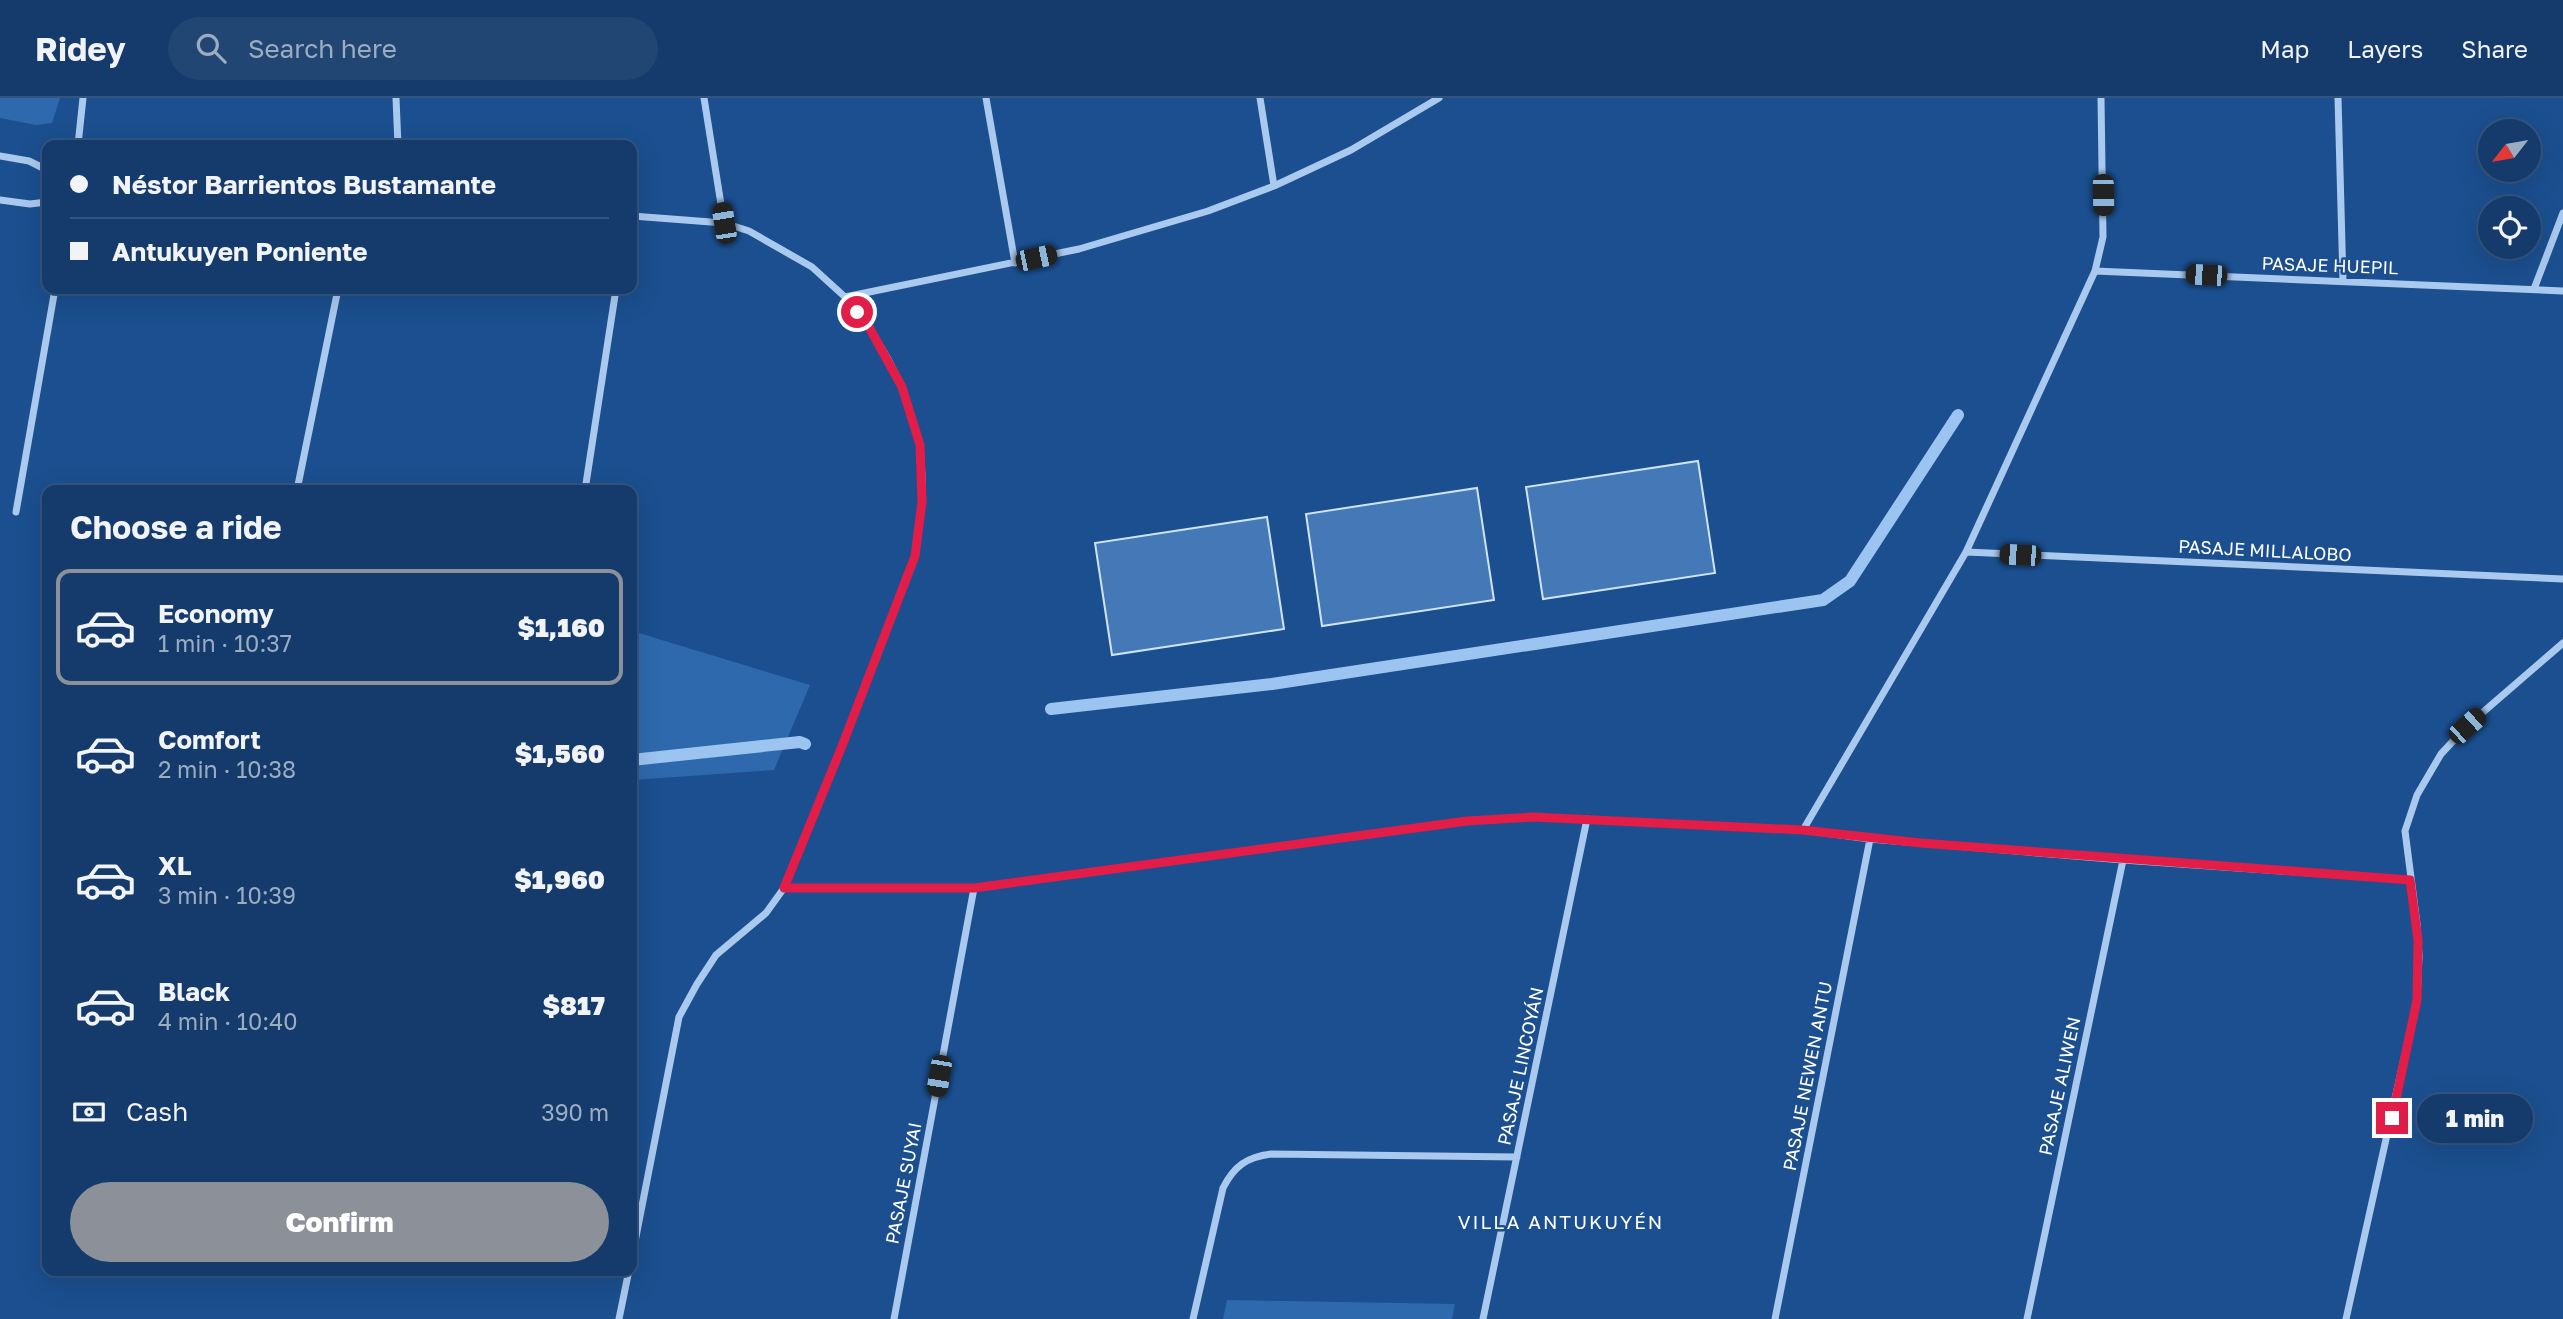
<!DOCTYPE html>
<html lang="en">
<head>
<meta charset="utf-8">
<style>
  body { margin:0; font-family:"Golos Text",sans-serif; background:#214673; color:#f1f3f6; height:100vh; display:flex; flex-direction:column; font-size:26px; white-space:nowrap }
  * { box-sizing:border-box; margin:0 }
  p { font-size:23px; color:#9dadc1 }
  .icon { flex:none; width:38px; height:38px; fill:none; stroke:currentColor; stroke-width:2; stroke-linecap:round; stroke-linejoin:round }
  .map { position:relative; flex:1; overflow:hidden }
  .details { position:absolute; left:42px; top:387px; width:595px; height:791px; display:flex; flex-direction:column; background:#143b6b; border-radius:14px; box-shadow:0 7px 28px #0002,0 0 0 2px #33557e }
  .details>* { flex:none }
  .guide { position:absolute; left:42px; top:42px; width:595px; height:154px; border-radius:14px; box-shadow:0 7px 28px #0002,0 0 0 2px #33557e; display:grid; align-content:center; height:154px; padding:0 28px; background:#143b6b }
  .needle { width:46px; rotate:239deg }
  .fabs { position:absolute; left:2478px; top:21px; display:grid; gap:14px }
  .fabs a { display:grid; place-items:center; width:63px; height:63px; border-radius:50%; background:#143b6b; box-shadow:0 7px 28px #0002,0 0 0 2px #33557e; font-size:35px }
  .end { position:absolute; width:32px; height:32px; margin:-16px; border:9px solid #e11d48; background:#fff; box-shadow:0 0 0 4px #fff }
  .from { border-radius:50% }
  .bubble { position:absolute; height:49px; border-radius:24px; background:#143b6b; box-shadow:0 7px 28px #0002,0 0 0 2px #33557e; font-size:23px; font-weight:800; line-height:49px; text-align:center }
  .car { position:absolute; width:21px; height:42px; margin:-21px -10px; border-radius:9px; box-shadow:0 0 5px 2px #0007; background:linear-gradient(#222 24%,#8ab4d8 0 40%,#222 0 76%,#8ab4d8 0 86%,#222 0) }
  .guide b { display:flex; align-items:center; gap:24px; height:66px; font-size:26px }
  .guide b+b { border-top:2px solid #33557e }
  .guide i { width:18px; height:18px; background:#f1f3f6 }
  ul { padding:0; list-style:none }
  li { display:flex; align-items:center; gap:21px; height:116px; margin:0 14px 10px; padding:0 14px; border:4px solid transparent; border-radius:14px }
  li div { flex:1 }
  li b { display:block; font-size:26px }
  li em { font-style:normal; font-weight:800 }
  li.selected { border-color:#8c9099 }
  li>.icon { width:63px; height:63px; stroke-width:1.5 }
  h2 { padding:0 28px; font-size:32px; line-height:84px }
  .pay { display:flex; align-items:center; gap:18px; height:77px; padding:0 28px; font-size:26px }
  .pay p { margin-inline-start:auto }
  .action { display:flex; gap:14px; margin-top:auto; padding:14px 28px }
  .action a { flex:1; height:80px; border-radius:42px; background:#8c9099; color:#fff; font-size:28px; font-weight:800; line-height:80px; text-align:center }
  header { display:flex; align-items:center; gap:42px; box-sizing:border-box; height:98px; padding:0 35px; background:#143b6b; border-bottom:2px solid #33557e }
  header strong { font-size:33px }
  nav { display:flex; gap:38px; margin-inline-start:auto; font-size:24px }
  .search { width:490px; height:63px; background:#214673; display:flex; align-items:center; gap:18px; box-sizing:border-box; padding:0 24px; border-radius:38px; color:#9dadc1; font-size:26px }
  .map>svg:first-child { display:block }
</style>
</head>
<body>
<header>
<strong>Ridey</strong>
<div class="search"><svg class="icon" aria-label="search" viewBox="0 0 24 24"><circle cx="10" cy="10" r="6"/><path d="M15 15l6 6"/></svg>Search here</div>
<nav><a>Map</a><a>Layers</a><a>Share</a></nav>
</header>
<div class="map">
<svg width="2563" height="1221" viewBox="0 0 2563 1221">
  <rect width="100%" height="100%" fill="#1b4f8f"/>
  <!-- green -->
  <path fill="#2e69ad" d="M0,0h60l-8,25 -16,2 -36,-7z
    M632,533l178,54 -36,85 -142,10z
    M1227,1202l228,4 -3,15h-229z"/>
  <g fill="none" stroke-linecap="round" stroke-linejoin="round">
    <!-- stream -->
    <path stroke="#9cc4f0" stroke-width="12" d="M1051,611l221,-25 551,-84 27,-19 108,-166
      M632,662l168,-18 5,2"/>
  </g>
  <!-- building -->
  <path fill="#4478b7" stroke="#cfe3fa" stroke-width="2" d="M1698,363l17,112 -172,26 -17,-112z
    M1477,390l17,112 -172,26 -16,-112z
    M1267,419l17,112 -172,26 -17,-112z"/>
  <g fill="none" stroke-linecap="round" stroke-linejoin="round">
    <!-- minor -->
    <path stroke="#a9c9ee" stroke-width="7" d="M396,0l2,47
      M704,0l20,125
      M986,0l29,165
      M1260,0l14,88
      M2338,0l5,183
      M78,47l5,-47
      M0,58l29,5 18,9
      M0,102l30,4 17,-2
      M632,118l92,7 25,8 63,36 33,30 24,30 19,32 14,28 18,58 2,31v26l-7,54 -73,190 -58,142 -18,25 -50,42 -19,29 -18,33 -47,240
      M2095,173l468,20
      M2534,191l29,-76
      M845,199l234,-48 129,-38 66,-25 77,-36 88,-52
      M297,392l41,-201
      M585,392l31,-201
      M16,414l39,-223
      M1966,454l597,27
      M1803,732l163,-278 129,-281 8,-34 -2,-139
      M784,790h190l493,-67 66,-4 270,13 67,9 253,21 287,20
      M619,1221l10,-49
      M894,1221l80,-431
      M1193,1221l30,-131c11,-22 24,-31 48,-34l246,3
      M1483,1221l104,-500
      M1775,1221l95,-480
      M2027,1221l96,-459
      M2346,1221l71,-319 2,-44 -2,-32 -12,-93 12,-36 24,-41 26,-28 96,-83"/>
  </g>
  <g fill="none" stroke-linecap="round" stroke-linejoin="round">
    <!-- route -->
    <path stroke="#e11d48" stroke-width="9" d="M857,214l12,15 33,60 18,58 2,57 -7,54 -73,190 -58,142h190l493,-67 66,-4 269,13 119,13 489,37 8,60 -1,60 -25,118"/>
  </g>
  <g text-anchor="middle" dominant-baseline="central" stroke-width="5" stroke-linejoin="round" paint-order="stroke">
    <!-- street labels -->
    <g font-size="18" fill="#fff" stroke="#1b4f8f">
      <text transform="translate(2330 167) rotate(2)">PASAJE HUEPIL</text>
      <text transform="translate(2265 452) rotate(3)">PASAJE MILLALOBO</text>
      <text transform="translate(1520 968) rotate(-78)">PASAJE LINCOYÁN</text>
      <text transform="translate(1807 978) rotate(-79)">PASAJE NEWEN ANTU</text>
      <text transform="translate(2059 988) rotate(-78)">PASAJE ALIWEN</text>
      <text transform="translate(903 1085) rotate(-79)">PASAJE SUYAI</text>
    </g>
    <!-- neighbourhood labels -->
    <g font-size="19" letter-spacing="2" fill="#fff" stroke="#1b4f8f">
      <text x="1561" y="1123">VILLA ANTUKUYÉN</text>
    </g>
  </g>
</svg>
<div class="fabs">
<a><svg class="needle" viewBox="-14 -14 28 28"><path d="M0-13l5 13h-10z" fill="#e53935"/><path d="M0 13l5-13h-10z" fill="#9dadc1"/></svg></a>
<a><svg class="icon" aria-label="locate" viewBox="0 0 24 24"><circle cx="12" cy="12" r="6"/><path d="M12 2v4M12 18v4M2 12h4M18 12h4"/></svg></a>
</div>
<i class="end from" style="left:857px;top:214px"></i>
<i class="end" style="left:2392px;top:1020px"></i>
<div class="bubble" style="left:2417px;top:996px;width:116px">1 min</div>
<i class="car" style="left:2103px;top:97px;rotate:179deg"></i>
<i class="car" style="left:724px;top:125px;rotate:351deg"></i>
<i class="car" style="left:1036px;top:160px;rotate:78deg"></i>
<i class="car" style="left:2206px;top:177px;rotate:273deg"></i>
<i class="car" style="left:2020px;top:457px;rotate:273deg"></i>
<i class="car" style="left:2467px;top:628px;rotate:48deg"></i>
<i class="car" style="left:939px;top:978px;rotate:190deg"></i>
<div class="guide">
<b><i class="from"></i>Néstor Barrientos Bustamante</b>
<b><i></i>Antukuyen Poniente</b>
</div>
<section class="details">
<h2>Choose a ride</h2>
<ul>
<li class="selected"><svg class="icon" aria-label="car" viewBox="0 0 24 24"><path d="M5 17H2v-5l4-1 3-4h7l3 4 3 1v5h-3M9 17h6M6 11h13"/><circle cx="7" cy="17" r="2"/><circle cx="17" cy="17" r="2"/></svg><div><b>Economy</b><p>1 min · 10:37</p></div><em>$1,160</em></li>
<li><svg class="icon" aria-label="car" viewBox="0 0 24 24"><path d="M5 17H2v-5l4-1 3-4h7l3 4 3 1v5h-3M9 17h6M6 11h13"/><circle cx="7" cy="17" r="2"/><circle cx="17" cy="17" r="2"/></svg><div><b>Comfort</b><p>2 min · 10:38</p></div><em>$1,560</em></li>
<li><svg class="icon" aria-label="car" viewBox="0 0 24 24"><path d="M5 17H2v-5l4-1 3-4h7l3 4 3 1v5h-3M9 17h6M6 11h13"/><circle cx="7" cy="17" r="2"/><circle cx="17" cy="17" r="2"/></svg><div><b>XL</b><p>3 min · 10:39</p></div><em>$1,960</em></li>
<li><svg class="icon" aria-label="car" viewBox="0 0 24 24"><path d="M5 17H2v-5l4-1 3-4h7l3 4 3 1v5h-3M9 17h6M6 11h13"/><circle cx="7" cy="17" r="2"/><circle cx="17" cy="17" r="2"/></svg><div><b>Black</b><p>4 min · 10:40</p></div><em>$817</em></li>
</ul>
<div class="pay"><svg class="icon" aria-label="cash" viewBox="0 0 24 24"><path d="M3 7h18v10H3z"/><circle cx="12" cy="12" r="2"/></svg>Cash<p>390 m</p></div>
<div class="action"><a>Confirm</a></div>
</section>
</div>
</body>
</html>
